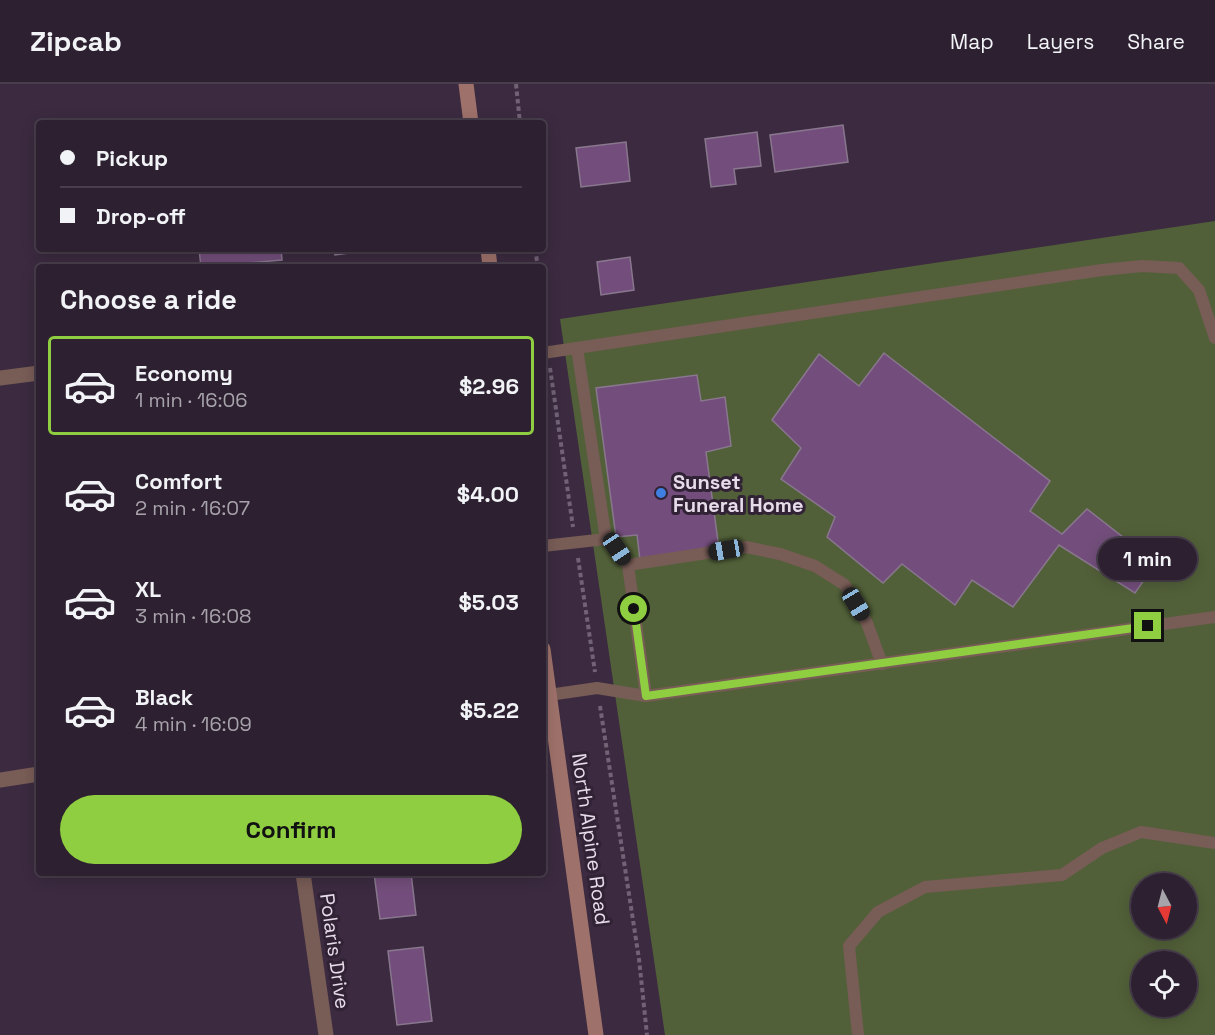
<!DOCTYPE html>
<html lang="en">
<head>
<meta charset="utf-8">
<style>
  body { margin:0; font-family:"Space Grotesk",sans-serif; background:#352838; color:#f1f3f6; height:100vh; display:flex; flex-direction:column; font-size:22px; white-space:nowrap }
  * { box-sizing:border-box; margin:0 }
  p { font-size:20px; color:#a7a3ab }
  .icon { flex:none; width:33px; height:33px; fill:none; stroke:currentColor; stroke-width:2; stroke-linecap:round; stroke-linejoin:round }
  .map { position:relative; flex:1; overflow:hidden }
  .sheet { position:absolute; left:36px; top:180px; width:510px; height:612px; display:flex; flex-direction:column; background:#2d2030; border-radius:6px; box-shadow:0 3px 15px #0003,0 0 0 2px #483e4c }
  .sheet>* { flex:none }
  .hud { position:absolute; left:36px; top:36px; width:510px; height:132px; border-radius:6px; box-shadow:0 3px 15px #0003,0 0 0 2px #483e4c; display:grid; align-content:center; height:132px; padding:0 24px; background:#2d2030 }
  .needle { width:39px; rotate:173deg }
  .fabs { position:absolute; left:1131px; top:789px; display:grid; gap:12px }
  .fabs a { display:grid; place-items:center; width:66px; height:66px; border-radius:50%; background:#2d2030; box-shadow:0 3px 15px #0003,0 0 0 2px #483e4c; font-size:30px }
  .end { position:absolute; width:27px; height:27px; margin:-14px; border:8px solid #8fcd41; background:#111; box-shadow:0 0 0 3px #111 }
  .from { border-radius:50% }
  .bubble { position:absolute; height:42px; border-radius:21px; background:#2d2030; box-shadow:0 3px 15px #0003,0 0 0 2px #483e4c; font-size:20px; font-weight:800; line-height:42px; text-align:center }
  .car { position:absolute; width:18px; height:36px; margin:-18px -9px; border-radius:8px; box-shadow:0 0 4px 2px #0007; background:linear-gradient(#222 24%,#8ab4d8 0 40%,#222 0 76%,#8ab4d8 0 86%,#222 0) }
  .hud b { display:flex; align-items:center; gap:21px; height:57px; font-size:22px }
  .hud b+b { border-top:2px solid #483e4c }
  .hud i { width:15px; height:15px; background:#f1f3f6 }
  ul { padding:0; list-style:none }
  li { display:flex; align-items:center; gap:18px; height:99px; margin:0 12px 9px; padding:0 12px; border:3px solid transparent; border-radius:6px }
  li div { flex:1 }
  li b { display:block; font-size:22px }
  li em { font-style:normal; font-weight:800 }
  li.active { border-color:#8fcd41 }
  li>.icon { width:54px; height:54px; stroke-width:1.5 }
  h2 { padding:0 24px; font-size:27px; line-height:72px }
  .button { display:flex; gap:12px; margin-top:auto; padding:12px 24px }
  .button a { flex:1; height:69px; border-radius:36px; background:#8fcd41; color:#111; font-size:24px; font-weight:800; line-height:69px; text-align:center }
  header { display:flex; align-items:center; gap:36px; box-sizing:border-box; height:84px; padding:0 30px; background:#2d2030; border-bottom:2px solid #483e4c }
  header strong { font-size:28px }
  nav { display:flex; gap:33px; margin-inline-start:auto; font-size:21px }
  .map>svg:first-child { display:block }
</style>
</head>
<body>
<header>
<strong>Zipcab</strong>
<nav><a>Map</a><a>Layers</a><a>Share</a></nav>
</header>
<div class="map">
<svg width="1215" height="951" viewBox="0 0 1215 951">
  <rect width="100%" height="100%" fill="#3c2b40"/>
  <!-- green -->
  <path fill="#526039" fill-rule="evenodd" d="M1215,137v814h-550l-105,-716zM1142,800h44v44h-44zM1142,878h44v44h-44z"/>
  <!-- building -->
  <path fill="#734e7c" stroke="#89778e" stroke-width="1.5" d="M843,41l5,37 -73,10 -5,-37z
    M757,48l4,34 -27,3 2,15 -25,3 -6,-48z
    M626,58l4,39 -49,6 -5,-39z
    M199,165h82l1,11 -81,7z
    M334,165h36v1l-35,5z
    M630,173l4,33 -33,5 -4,-33z
    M884,269l166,128 -20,30 32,23 25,-25 69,54 -21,30 -76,-48 -46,62 -41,-27 -17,25 -53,-41 -19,19 -56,-46 8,-20 -54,-38 20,-31 -29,-28 47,-66 40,32z
    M697,291l4,26 24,-4 6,49 -25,6 13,97 -79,11 -3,-25 -21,2 -20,-149z
    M374,789h37l5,42 -36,4z
    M423,863l9,74 -35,4 -9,-74z"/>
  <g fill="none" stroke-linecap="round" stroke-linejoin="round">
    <!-- path -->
    <path stroke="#716275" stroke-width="4" stroke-dasharray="4.5 3" stroke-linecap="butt" d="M516,0l4,39
      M535,165l3,18
      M543,233l3,20
      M550,284l23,159
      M578,474l17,114
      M600,622l39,253 8,76"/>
    <!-- service -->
    <path stroke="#785c56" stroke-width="12" d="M577,264l29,191 22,26
      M543,269l559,-83 40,-4 37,2 20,22 16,48
      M543,462l63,-7
      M549,611l48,-7 49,8 569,-79
      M646,612l-18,-131 118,-18 34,7 35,12 30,19 22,38 15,41
      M858,951l-9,-89 29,-34 47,-25 137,-12 40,-27 39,-16 74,11"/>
    <!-- minor -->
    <path stroke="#785c56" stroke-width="15" d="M0,294l39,-5
      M0,696l39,-6
      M303,789l23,162"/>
    <!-- secondary -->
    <path stroke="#9e726a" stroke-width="15" d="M466,0l5,39
      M488,165l2,18
      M543,565l53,386"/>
  </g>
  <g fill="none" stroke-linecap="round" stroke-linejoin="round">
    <!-- route -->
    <path stroke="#8fcd41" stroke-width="8" d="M634,525l12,87 502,-70"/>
  </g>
  <!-- markers -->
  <circle fill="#3f7fe0" stroke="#312235" stroke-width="2" cx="661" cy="409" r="6"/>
  <g text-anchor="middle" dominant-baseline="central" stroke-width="6" stroke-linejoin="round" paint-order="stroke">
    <!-- poi labels -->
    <g font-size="20" font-weight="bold" fill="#e7dce9" stroke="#312235" text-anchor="start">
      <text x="673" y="398">Sunset<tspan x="673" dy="23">Funeral Home</tspan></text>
    </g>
    <!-- street labels -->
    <g font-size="20" fill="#e7dce9" stroke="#312235">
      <text transform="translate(591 755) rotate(82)">North Alpine Road</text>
      <text transform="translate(335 867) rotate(82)">Polaris Drive</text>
    </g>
  </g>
</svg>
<div class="fabs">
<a><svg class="needle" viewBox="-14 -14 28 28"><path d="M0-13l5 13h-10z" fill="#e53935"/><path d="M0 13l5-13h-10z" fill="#a7a3ab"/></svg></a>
<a><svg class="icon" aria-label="locate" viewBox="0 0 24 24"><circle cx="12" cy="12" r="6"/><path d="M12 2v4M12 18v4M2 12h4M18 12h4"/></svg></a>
</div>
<i class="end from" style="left:634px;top:525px"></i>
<i class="end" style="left:1148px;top:542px"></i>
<div class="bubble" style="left:1098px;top:454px;width:99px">1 min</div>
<i class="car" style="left:617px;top:465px;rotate:146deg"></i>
<i class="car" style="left:726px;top:466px;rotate:260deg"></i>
<i class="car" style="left:856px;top:520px;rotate:149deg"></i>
<div class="hud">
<b><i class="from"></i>Pickup</b>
<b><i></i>Drop-off</b>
</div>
<section class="sheet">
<h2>Choose a ride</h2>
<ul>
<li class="active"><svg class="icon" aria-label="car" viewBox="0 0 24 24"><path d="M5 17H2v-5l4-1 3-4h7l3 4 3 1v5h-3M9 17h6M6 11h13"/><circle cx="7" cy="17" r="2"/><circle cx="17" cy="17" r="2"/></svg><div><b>Economy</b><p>1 min · 16:06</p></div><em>$2.96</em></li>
<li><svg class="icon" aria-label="car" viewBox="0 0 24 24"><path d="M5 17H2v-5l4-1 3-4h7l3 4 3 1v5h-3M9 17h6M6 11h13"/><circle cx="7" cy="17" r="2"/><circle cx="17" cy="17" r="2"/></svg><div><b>Comfort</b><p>2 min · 16:07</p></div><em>$4.00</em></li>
<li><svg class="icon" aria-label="car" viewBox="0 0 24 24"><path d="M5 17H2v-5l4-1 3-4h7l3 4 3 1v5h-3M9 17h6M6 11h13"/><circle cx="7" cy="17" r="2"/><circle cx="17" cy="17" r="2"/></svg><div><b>XL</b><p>3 min · 16:08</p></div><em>$5.03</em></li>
<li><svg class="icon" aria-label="car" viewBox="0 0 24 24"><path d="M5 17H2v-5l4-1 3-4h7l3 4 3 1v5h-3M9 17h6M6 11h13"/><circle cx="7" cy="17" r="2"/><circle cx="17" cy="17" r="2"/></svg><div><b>Black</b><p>4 min · 16:09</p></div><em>$5.22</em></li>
</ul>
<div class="button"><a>Confirm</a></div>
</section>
</div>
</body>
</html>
